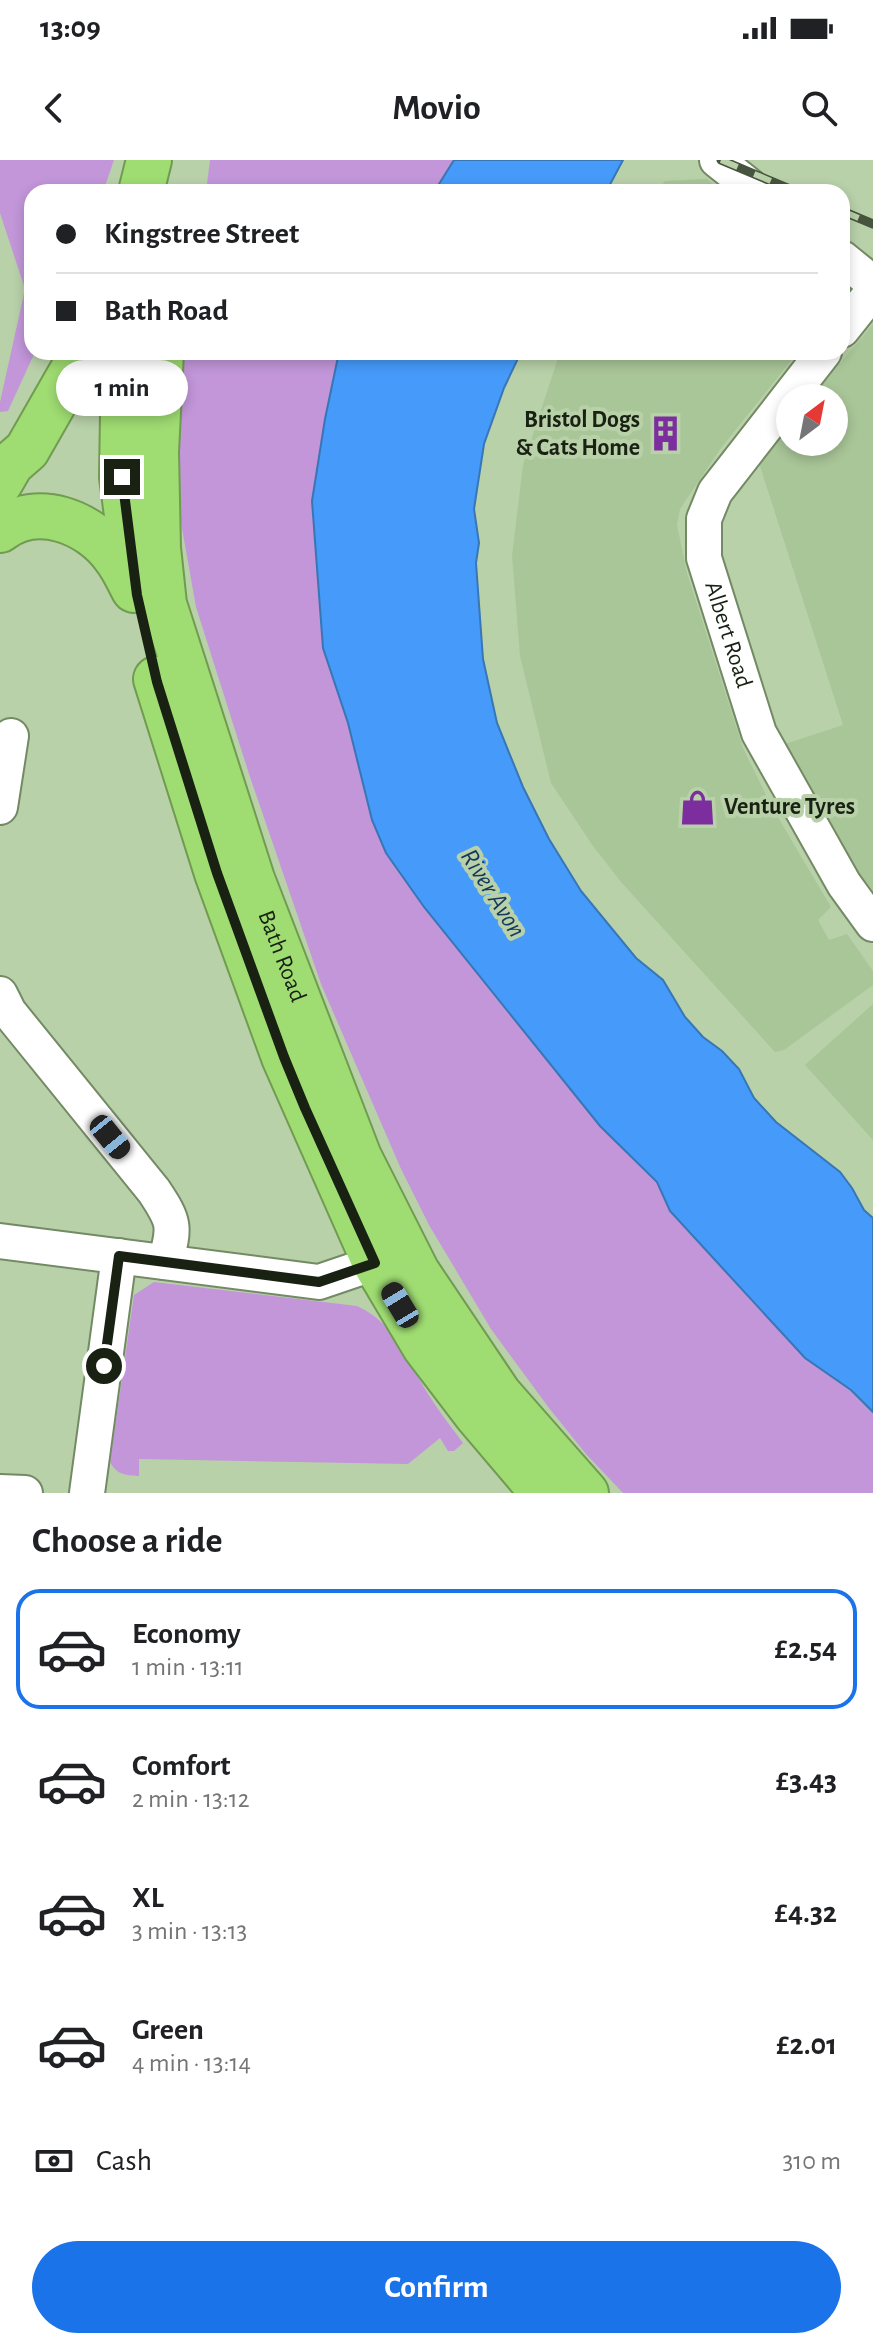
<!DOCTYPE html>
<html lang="en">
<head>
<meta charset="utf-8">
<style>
  body { margin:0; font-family:"Alegreya Sans",sans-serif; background:#f2f2f2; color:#202124; height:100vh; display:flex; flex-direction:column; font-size:30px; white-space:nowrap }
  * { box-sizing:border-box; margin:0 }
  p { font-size:26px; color:#757577 }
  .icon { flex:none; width:44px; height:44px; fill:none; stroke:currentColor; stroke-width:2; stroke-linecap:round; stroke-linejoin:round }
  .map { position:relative; height:1333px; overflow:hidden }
  .drawer { display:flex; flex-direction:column; background:#fff; flex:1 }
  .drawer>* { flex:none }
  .guide { position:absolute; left:24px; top:24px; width:826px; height:176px; border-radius:24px; box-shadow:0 4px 12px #0003; display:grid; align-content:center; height:176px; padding:0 32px; background:#fff }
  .needle { width:52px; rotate:32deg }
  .fabs { position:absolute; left:776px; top:224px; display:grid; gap:16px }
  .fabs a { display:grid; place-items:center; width:72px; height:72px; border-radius:50%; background:#fff; box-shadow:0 4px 12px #0003; font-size:40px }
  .end { position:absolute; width:36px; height:36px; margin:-18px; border:10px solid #192113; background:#fff; box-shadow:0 0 0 4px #fff }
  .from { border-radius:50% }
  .bubble { position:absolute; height:56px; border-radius:28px; background:#fff; box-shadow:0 4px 12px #0003; font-size:26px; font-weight:700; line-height:56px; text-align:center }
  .car { position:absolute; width:24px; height:48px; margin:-24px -12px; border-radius:10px; box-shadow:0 0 6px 2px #0007; background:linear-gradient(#222 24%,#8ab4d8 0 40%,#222 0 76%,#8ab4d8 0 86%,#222 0) }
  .guide b { display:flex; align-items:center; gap:28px; height:76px; font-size:30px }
  .guide b+b { border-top:2px solid #e0e0e0 }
  .guide i { width:20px; height:20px; background:#202124 }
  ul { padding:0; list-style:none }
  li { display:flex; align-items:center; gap:24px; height:120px; margin:0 16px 12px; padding:0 16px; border:4px solid transparent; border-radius:24px }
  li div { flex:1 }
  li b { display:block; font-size:30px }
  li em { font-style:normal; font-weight:700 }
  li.on { border-color:#1a73e8 }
  li>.icon { width:72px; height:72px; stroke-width:1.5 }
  h2 { padding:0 32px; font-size:36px; line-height:96px }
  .pay { display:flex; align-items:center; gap:20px; height:88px; padding:0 32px; font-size:30px }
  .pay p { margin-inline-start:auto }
  .button { display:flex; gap:16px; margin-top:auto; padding:16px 32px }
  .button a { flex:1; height:92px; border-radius:48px; background:#1a73e8; color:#fff; font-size:32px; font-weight:700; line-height:92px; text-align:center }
  .status { display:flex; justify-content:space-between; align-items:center; height:56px; padding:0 40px; background:#fff; direction:ltr }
  .status svg { height:22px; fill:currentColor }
  header { display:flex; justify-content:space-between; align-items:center; height:104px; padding:0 32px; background:#fff; font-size:36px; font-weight:700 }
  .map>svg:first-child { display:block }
</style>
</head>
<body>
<div class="status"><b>13:09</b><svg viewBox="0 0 49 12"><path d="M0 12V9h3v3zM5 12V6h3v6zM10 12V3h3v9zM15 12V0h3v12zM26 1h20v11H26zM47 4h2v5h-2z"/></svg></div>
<header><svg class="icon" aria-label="back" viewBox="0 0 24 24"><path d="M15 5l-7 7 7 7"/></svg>Movio<svg class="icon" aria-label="search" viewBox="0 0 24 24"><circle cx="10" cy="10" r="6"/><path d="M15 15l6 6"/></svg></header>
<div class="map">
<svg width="873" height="1333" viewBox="0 0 873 1333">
  <rect width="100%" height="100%" fill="#b8d1a9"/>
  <!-- built -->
  <path fill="#a9c698" d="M707,19l17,13h-68l9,-11z
    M873,164v571l-18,-23 -73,-127 61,-20 -84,-262 31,-39v18h44v-44h-23z
    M560,192h238l-77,96 -41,61 -3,16 10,48 56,175 30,61 58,98 -13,13 11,20 18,-6 26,37v14l-89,65 -9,2 -154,-170 -28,-36 -42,-63 -31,-127 -8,-100 11,-91z
    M873,844v136l-68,-75z"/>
  <!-- green -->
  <path fill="#c296d9" d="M0,0h114l-11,32h-71v160h3l-27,59 -8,1v-10l25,-113 -25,-76z
    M210,0h293l-13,32h-284z
    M184,192h233l-45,238 501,767v136h-250l-37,-39 -37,-46 -58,-79 -62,-104 -28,-56 -80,-185 -72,-210 -53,-167 -16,-90v-135z
    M154,1122l203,24c40,18 50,56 73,91 10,16 22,31 33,46l-9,8h-6l-8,-13 -32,26 -269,-5v17c-14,-1 -22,-1 -29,-14l24,-167z"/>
  <!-- water -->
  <path fill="#459afa" stroke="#3876b5" stroke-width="2" d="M454,0h169l-17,32h-172z
    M339,192h182l-17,36 -20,56 -10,65 5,34 -3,20 7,96 14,64 26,64 26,52 32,52 55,67 27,22 22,37 18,20 19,14 17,18 15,29 22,24 64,50 12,16 12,22 9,8v194l-22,-22 -46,-32 -135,-147 -13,-29 -57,-56 -176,-219 -38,-54 -14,-33 -24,-97 -25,-75 -11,-147 13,-82z"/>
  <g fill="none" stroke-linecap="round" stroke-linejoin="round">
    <defs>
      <g id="minor">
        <path d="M717,0l40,32"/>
        <path d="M842,98l31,25"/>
        <path d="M842,170l31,-39"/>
        <path id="s1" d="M824,192l-109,140 -11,27v39l55,175 85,151 29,40"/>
        <path d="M0,647l11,-71"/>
        <path d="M0,834l9,18 145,179c20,30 22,35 11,71"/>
        <path d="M0,1081l319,41 56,-19"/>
        <path d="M0,1332l25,1"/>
        <path d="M87,1333l32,-237"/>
      </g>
      <g id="highway">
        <path d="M141,32l8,-32"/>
        <path d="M124,192l-2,125 12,92"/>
        <path id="s2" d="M161,192l-5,100 2,96 6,56 88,275 107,278 58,115 82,122 87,99"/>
        <path d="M0,323l11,-19 16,-14 56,-98"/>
        <path d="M0,370c37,-29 90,-8 115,27 8,10 13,22 19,33"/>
        <path d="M156,519l61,194 67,184 91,206 50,84 51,67 67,79"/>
      </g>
    </defs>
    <!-- minor casing -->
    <use href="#minor" stroke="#738a65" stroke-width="38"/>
    <!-- highway casing -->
    <use href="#highway" stroke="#709b51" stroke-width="48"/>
    <!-- minor -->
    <use href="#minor" stroke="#fff" stroke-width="34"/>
    <!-- highway -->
    <use href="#highway" stroke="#9fdc72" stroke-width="44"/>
    <defs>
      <path id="rail" d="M721,0l76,32
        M842,51l31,13"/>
    </defs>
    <!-- rail casing -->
    <use href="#rail" stroke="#46533d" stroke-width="9"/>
    <!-- rail -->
    <use href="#rail" stroke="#b8d1a9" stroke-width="6" stroke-dasharray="18" stroke-linecap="butt"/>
  </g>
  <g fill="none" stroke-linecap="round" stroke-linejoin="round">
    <!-- route -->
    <path stroke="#192113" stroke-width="10" d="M104,1206l15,-110 200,26 56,-19 -70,-155 -21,-51 -67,-184 -60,-191 -20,-87 -15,-118"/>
  </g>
  <!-- icons -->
  <defs>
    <symbol id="building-bare" viewBox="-9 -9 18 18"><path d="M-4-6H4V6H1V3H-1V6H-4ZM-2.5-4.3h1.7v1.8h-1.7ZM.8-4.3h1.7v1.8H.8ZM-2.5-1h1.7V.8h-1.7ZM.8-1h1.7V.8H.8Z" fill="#7c2e9e" stroke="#b8d1a9" stroke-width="2.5" paint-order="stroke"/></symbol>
    <symbol id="shop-bare" viewBox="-9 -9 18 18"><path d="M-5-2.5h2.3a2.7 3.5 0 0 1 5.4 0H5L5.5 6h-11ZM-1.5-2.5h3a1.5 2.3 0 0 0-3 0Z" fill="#7c2e9e" stroke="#b8d1a9" stroke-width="2.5" paint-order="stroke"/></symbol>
  </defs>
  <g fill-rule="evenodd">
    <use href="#building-bare" x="640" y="248" width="51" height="51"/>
    <use href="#shop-bare" x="672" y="622" width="51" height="51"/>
  </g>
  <g text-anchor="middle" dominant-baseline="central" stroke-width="8" stroke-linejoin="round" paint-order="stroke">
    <!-- poi labels -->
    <g font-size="24" font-weight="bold" fill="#192113" stroke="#b8d1a9" text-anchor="end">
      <text x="640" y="260">Bristol Dogs<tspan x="640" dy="28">&amp; Cats Home</tspan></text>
      <text x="724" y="647" text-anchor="start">Venture Tyres</text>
    </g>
    <!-- street labels -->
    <g font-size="24" fill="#192113" stroke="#b8d1a9">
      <text stroke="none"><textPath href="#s1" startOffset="326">Albert Road</textPath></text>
      <text stroke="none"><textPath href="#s2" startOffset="624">Bath Road</textPath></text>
    </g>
    <!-- water labels -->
    <g font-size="26" font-style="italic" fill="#16385d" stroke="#b8d1a9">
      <text transform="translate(493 733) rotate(58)">River Avon</text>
    </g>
  </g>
</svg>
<div class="fabs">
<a><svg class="needle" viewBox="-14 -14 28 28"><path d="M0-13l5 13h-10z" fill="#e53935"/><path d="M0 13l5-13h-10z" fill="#757577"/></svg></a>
</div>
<i class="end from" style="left:104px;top:1206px"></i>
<i class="end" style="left:122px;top:317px"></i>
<div class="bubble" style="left:56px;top:200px;width:132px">1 min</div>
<i class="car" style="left:110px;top:977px;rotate:141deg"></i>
<i class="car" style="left:400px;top:1145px;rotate:329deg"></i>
<div class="guide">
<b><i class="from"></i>Kingstree Street</b>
<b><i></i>Bath Road</b>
</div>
</div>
<section class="drawer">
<h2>Choose a ride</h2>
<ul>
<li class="on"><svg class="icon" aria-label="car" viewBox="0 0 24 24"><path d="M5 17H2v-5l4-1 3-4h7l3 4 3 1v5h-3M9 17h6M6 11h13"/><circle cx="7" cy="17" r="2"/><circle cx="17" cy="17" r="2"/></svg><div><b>Economy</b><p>1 min · 13:11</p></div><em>£2.54</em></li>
<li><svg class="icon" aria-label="car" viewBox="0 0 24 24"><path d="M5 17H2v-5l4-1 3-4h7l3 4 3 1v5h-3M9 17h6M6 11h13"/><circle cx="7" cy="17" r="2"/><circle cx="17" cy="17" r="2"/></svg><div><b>Comfort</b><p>2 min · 13:12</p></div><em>£3.43</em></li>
<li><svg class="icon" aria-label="car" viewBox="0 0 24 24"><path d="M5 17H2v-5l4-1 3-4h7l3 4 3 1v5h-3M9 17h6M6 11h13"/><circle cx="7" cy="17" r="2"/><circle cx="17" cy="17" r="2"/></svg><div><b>XL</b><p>3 min · 13:13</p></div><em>£4.32</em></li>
<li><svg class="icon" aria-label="car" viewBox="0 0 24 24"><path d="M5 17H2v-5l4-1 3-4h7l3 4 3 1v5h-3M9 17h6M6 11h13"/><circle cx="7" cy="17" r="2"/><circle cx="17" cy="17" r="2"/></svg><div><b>Green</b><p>4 min · 13:14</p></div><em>£2.01</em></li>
</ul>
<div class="pay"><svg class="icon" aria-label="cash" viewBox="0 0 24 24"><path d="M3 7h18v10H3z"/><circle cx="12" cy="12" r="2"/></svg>Cash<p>310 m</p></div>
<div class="button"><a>Confirm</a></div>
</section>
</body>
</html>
